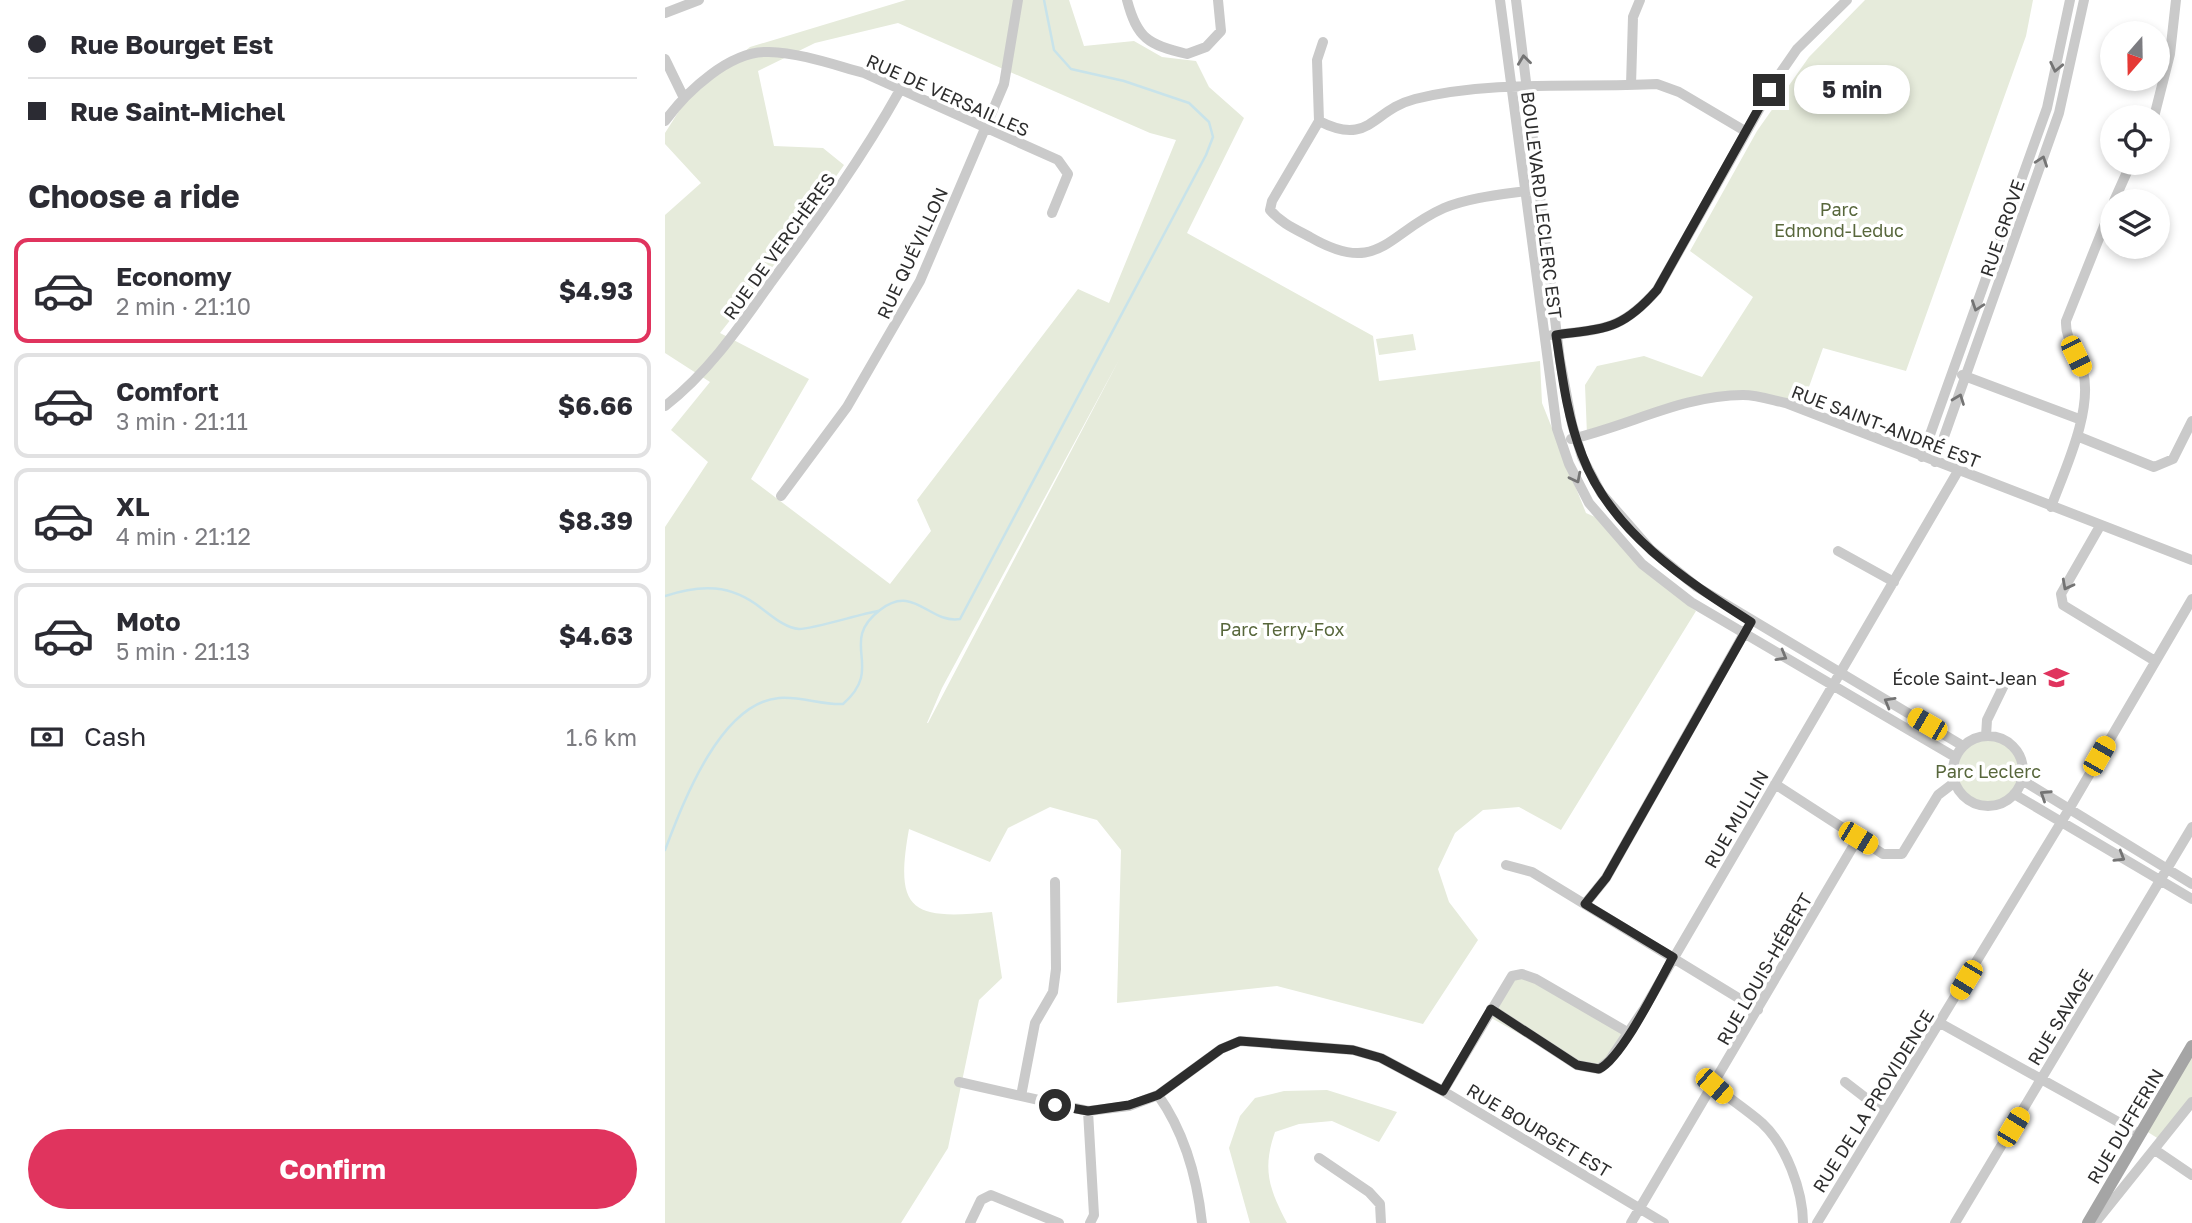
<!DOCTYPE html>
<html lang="en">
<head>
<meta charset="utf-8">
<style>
  body { margin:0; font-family:"Golos Text",sans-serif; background:#f2f2f3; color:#2b2b33; height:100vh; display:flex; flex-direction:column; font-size:26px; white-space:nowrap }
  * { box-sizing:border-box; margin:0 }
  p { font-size:23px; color:#7c7c81 }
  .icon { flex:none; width:38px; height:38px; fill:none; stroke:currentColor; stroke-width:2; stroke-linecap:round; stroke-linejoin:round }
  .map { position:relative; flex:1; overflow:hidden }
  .side { display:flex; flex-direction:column; background:#fff; width:665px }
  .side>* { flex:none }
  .top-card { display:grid; align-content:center; height:154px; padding:0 28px; background:#fff }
  .needle { width:46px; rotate:200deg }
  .buttons { position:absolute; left:1435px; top:21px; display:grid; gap:14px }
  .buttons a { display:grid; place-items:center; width:70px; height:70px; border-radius:50%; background:#fff; box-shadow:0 4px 10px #0003; font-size:35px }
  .end { position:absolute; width:32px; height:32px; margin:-16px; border:9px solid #2d2d2d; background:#fff; box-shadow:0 0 0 4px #fff }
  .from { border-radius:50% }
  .bubble { position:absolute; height:49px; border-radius:24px; background:#fff; box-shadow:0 4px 10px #0003; font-size:23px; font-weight:700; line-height:49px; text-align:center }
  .car { position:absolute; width:21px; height:42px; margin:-21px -10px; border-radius:9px; box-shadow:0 0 5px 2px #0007; background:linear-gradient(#f5c518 24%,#345 0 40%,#f5c518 0 76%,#345 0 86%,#f5c518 0) }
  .top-card b { display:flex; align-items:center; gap:24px; height:66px; font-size:26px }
  .top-card b+b { border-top:2px solid #e1e1e2 }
  .top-card i { width:18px; height:18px; background:#2b2b33 }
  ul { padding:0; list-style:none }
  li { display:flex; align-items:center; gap:21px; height:105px; margin:0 14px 10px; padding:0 14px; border:4px solid #e1e1e2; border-radius:14px }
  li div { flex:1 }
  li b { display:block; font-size:26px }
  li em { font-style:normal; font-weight:700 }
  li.on { border-color:#e0345e }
  li>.icon { width:63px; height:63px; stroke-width:1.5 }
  h2 { padding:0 28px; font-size:32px; line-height:84px }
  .pay { display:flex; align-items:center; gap:18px; height:77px; padding:0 28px; font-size:26px }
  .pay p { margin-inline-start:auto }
  .action { display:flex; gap:14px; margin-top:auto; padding:14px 28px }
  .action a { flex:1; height:80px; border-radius:42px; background:#e0345e; color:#fff; font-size:28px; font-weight:700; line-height:80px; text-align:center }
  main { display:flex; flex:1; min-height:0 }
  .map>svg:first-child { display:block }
</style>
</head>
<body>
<main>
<section class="side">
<div class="top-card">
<b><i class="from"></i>Rue Bourget Est</b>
<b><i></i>Rue Saint-Michel</b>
</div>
<h2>Choose a ride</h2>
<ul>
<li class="on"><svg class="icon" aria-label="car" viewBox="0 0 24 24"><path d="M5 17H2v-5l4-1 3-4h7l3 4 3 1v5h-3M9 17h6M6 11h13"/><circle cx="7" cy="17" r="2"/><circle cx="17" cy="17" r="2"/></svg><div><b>Economy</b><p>2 min · 21:10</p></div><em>$4.93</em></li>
<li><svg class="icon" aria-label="car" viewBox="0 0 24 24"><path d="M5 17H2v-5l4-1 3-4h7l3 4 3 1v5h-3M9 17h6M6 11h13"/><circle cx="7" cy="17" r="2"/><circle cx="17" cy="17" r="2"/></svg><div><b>Comfort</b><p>3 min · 21:11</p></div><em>$6.66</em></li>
<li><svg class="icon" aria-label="car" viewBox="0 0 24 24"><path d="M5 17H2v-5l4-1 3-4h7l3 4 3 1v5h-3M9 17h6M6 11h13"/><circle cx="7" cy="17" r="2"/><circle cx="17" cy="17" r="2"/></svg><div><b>XL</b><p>4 min · 21:12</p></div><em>$8.39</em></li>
<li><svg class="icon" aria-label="car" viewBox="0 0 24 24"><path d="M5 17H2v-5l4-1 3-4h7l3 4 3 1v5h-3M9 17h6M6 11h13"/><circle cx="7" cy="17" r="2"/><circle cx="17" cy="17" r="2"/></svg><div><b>Moto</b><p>5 min · 21:13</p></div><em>$4.63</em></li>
</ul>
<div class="pay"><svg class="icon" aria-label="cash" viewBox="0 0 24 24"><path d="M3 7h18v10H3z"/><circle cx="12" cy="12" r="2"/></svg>Cash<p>1.6 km</p></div>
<div class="action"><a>Confirm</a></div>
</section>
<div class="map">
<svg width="1527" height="1223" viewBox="0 0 1527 1223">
  <rect width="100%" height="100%" fill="#fff"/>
  <!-- green -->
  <path fill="#e6ebdb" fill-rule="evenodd" d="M241,0h163l15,46 50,-5 28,16 34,4 13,26 35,31 -57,115 186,103 6,45 161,-20 2,42 44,110 9,4 49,54 52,40 -135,219 -42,-23 -36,3 -28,23 -17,36 11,33 29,38 -55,84 -146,-38 -160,17 4,-153 -24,-30 -47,-13 -42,21 -18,34 -81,-33c-15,83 3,91 83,83l10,66 -23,22 -31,148 -47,75h-236v-696l43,-65 -37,-32 39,-48 -45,-29v-138l36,-32 -36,-39v-11l21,-33 64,-53zM233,23l252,110 26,7 -67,163 -31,-14 -161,211 14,31 -41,53 -139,-105 58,-100 -89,-46 54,-68 70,-100 -21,-17 -49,-2 -16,-75 57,-28zM455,358l-192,365h-1l15,-35z
    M1200,0h168l-7,36 -120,335 -83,-23 -22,61 -55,-15 -35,3 -124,38 -2,-50 12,-19 47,-10 58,21 51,-80 -63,-46 67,-120 52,-74z
    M748,334l3,16 -37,5 -3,-16z
    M1288 771a35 35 0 1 1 70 0a35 35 0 1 1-70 0Z
    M853,971l108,65 -15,29 -31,3 -94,-53z
    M1527,1048v53l-30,40 -19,-12z
    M662,1090l70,22 -18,30 -47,-21 -33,3 -24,8c-13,37 -6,57 12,91h-37l-21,-75 11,-32 15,-18 29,-7z"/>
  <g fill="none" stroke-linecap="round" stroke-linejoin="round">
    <!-- stream -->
    <path stroke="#c8e3ea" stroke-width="2.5" d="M0,596c36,-12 66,-12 96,12 11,8 24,20 38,21 14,0 61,-15 79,-18
      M0,850c18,-47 55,-147 114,-152 21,-2 43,7 64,6 43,-37 -6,-61 37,-94 34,-27 49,14 80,9l246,-464 7,-18 -4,-15 -20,-19 -65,-22 -53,-12 -17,-19 -10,-50"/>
    <!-- minor -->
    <path stroke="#cacaca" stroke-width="10" d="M462,0c10,38 21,45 60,54l19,-7 15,-16 -3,-31
      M835,0l57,429 12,35 20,39 53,61 49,38 264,155
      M851,0l44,360 12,64 10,33 19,36 50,57 46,37 266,159
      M0,13l34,-13
      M658,42l-6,18 2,61 -47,80 -2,9c11,13 25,19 40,27 69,40 77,-4 134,-29 29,-12 65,-14 95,-19
      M0,59l18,37
      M966,85l2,-68 7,-17
      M1489,117l16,-63 6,-54
      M0,121c21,-29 65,-71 104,-69 32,1 65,13 95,21l194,87 10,14 -16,39
      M654,121c51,26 53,-11 96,-22 78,-19 163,-11 242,-15l22,8 66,39
      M1449,201l17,-38
      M887,335c51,-6 69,-4 105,-45l120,-212 20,-29 50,-49
      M1297,375l117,44
      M0,406c44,-34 75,-80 107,-125 46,-62 90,-123 128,-191
      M1412,436l77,31 19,-8 19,-38
      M906,439c58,-13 112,-44 172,-44 14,0 29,5 43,8l406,157
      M1257,457l125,-349 23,-108
      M1270,462l124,-349 25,-113
      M116,496l66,-89 73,-126 84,-197 14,-84
      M1386,507c14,-38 42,-96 32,-136 -5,-19 -18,-31 -17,-50l46,-115
      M1435,526l-39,68 2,11 92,56
      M1173,551l56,31
      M1321,736l1,-16 18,-37
      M1288 771a35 35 0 1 1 70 0a35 35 0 1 1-70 0Z
      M1357,780l170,104
      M1110,784l108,70h19l36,-59 17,-13
      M1349,794l178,105
      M841,865l26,7 226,138
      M920,904l21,-26 140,-248
      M826,1009l86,56 22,4 10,-8 35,-52 314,-538
      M1275,1023l200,111
      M294,1082l129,29 41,-5 29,-11 63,-46 19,-8 113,9 28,8 62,33 221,132
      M1180,1082l39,30
      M1049,1086c16,13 33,24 48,37 24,22 41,68 41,100
      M778,1091l69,-115 10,-2 14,5 93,54
      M493,1095c27,38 39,82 44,128
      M356,1096l14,-73 18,-31 3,-23 -1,-87
      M423,1111l6,104 -4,8
      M1490,1150l37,25
      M654,1158l50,34 11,12 1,19
      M305,1223l11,-23 10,-5 68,28
      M966,1223l227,-385
      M1152,1223l251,-412 124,-212
      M1290,1223l237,-396
      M1430,1223l97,-121"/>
    <!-- major -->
    <path stroke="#a5a5a5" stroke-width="12" d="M1423,1223l104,-177"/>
  </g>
  <!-- one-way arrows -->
  <defs><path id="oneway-chevron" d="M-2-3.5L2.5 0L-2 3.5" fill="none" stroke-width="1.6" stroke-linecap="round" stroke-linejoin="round" transform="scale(1.75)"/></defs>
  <g stroke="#747474">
    <use href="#oneway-chevron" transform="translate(859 60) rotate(-97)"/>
    <use href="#oneway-chevron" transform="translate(1391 67) rotate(102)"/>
    <use href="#oneway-chevron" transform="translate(1377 161) rotate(-71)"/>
    <use href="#oneway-chevron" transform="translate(1312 306) rotate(109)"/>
    <use href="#oneway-chevron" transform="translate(1294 399) rotate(-69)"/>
    <use href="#oneway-chevron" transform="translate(911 478) rotate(63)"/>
    <use href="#oneway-chevron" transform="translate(1402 585) rotate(118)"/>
    <use href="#oneway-chevron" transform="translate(1117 656) rotate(30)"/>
    <use href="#oneway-chevron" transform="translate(1224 702) rotate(-150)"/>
    <use href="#oneway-chevron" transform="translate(1380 795) rotate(-147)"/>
    <use href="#oneway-chevron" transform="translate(1455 857) rotate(31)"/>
  </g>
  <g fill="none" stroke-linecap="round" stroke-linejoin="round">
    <!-- route -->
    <path stroke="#2d2d2d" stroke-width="9" d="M390,1105l33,6 41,-6 29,-10 63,-46 19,-8 113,9 28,8 62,33 48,-82 86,56 22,4c24,-12 60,-87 74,-112l-88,-53 21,-26 145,-256c-65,-41 -141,-91 -169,-167 -15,-38 -20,-80 -26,-120 50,-7 66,-5 101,-45l112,-200"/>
  </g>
  <!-- icons -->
  <defs>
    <symbol id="school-bare" viewBox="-9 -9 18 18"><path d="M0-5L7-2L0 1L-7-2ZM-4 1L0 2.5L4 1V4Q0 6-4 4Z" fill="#e0345e" stroke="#fff" stroke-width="2.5" paint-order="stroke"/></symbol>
  </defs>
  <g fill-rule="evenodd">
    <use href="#school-bare" x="1374" y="660" width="35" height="35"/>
  </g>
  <g text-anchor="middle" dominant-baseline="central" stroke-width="7" stroke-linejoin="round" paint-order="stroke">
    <!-- street labels -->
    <g font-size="18" fill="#2d2d2d" stroke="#fff">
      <text transform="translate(283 95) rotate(24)">RUE DE VERSAILLES</text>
      <text transform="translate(877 205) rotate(83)">BOULEVARD LECLERC EST</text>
      <text transform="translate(1337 228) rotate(-71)">RUE GROVE</text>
      <text transform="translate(114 246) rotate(-54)">RUE DE VERCHÈRES</text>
      <text transform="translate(247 253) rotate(-65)">RUE QUÉVILLON</text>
      <text transform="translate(1221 426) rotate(21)">RUE SAINT-ANDRÉ EST</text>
      <text transform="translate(1071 819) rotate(-60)">RUE MULLIN</text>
      <text transform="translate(1099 969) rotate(-60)">RUE LOUIS-HÉBERT</text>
      <text transform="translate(1395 1017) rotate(-59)">RUE SAVAGE</text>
      <text transform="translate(1208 1101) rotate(-58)">RUE DE LA PROVIDENCE</text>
      <text transform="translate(1460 1126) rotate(-59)">RUE DUFFERIN</text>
      <text transform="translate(874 1130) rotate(31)">RUE BOURGET EST</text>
    </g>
    <!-- park labels -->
    <g font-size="18" fill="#58673c" stroke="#fff">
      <text x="1174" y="209">Parc<tspan x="1174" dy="21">Edmond-Leduc</tspan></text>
      <text x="617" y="629">Parc Terry-Fox</text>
      <text x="1323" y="771">Parc Leclerc</text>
    </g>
    <!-- poi labels -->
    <g font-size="18" fill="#2d2d2d" stroke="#fff" text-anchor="end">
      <text x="1372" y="678">École Saint-Jean</text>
    </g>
  </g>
</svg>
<div class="buttons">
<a><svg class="needle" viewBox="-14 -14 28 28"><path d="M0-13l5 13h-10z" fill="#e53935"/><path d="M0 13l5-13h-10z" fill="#7c7c81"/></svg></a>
<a><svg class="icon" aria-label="locate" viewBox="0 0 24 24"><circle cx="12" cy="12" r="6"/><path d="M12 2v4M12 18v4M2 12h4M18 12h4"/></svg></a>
<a><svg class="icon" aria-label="layers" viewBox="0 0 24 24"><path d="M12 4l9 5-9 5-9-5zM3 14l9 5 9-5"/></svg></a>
</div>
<i class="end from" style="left:390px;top:1105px"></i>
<i class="end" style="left:1104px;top:90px"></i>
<div class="bubble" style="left:1129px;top:65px;width:116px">5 min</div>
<i class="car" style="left:1411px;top:356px;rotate:154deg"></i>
<i class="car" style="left:1262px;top:724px;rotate:300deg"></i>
<i class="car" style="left:1434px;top:756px;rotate:30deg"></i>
<i class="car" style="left:1193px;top:838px;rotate:121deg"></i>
<i class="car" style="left:1301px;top:980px;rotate:211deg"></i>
<i class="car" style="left:1049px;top:1086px;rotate:131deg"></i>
<i class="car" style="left:1348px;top:1127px;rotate:31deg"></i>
</div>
</main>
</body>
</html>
